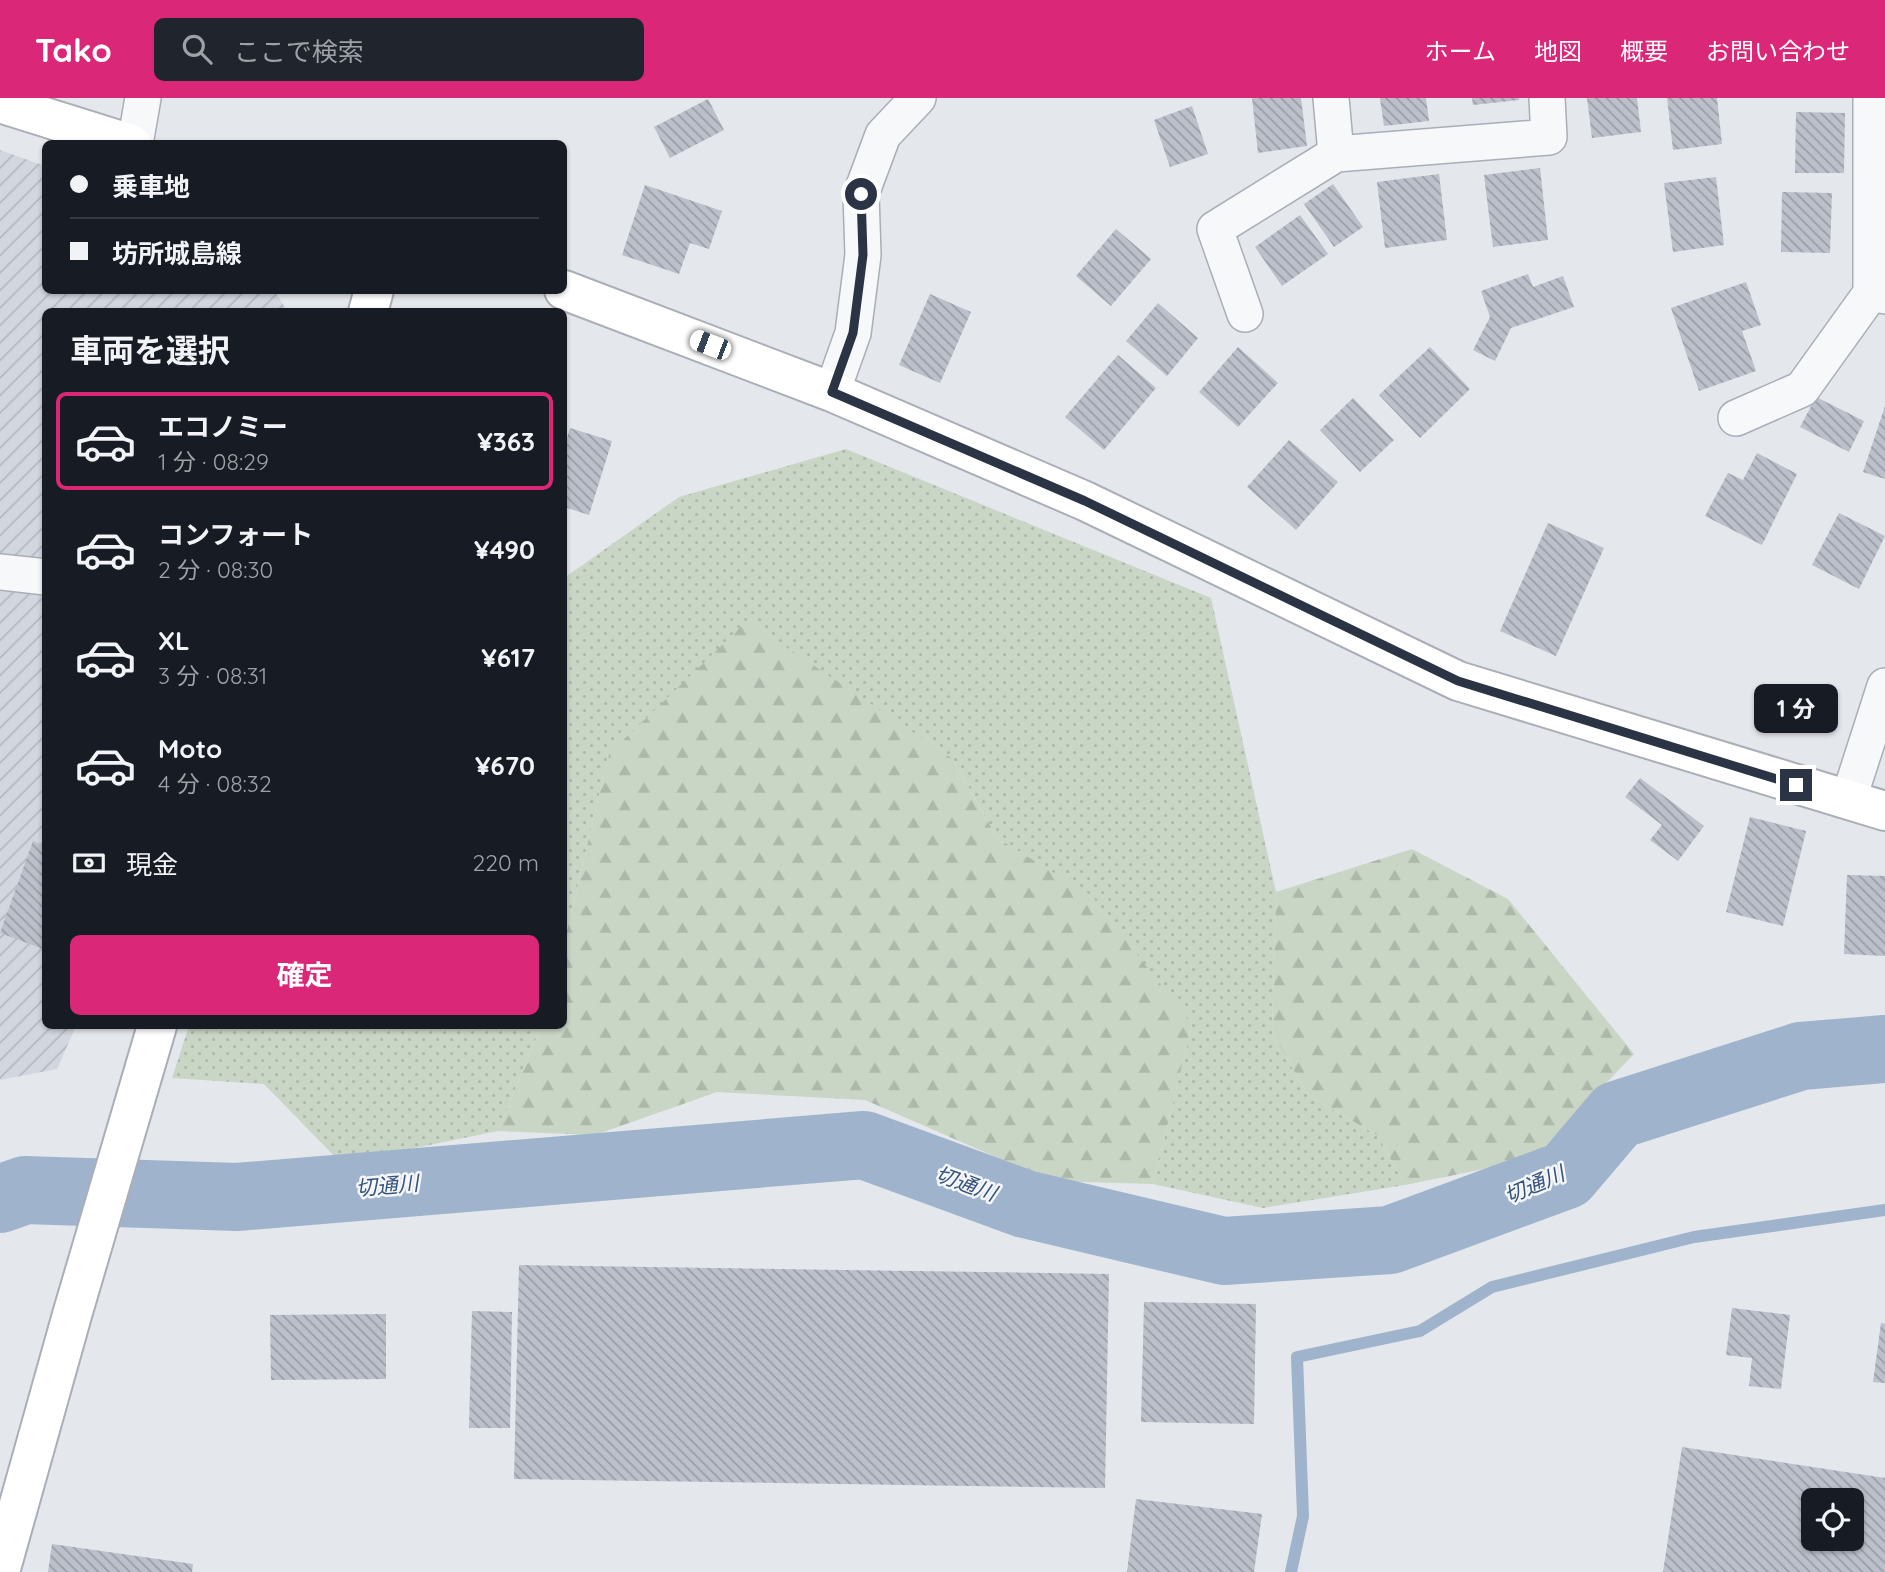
<!DOCTYPE html>
<html lang="ja">
<head>
<meta charset="utf-8">
<style>
  body { margin:0; font-family:Quicksand,"Noto Sans JP",sans-serif; background:#20242c; color:#f1f3f6; height:100vh; display:flex; flex-direction:column; font-size:26px; white-space:nowrap }
  * { box-sizing:border-box; margin:0 }
  p { font-size:23px; color:#9ea1a6 }
  .icon { flex:none; width:38px; height:38px; fill:none; stroke:currentColor; stroke-width:2; stroke-linecap:round; stroke-linejoin:round }
  .map { position:relative; flex:1; overflow:hidden }
  .details { position:absolute; left:42px; top:210px; width:525px; height:721px; display:flex; flex-direction:column; background:#171b24; border-radius:10px; box-shadow:0 2px 5px #0004 }
  .details>* { flex:none }
  .hud { position:absolute; left:42px; top:42px; width:525px; height:154px; border-radius:10px; box-shadow:0 2px 5px #0004; display:grid; align-content:center; height:154px; padding:0 28px; background:#171b24 }
  .tools { position:absolute; left:1801px; top:1390px; display:grid; gap:14px }
  .tools a { display:grid; place-items:center; width:63px; height:63px; border-radius:10px; background:#171b24; box-shadow:0 2px 5px #0004; font-size:35px }
  .end { position:absolute; width:32px; height:32px; margin:-16px; border:9px solid #2b3445; background:#fff; box-shadow:0 0 0 4px #fff }
  .from { border-radius:50% }
  .bubble { position:absolute; height:49px; border-radius:10px; background:#171b24; box-shadow:0 2px 5px #0004; font-size:23px; font-weight:700; line-height:49px; text-align:center }
  .car { position:absolute; width:21px; height:42px; margin:-21px -10px; border-radius:9px; box-shadow:0 0 5px 2px #0007; background:linear-gradient(#fff 24%,#345 0 40%,#fff 0 76%,#345 0 86%,#fff 0) }
  .hud b { display:flex; align-items:center; gap:24px; height:66px; font-size:26px }
  .hud b+b { border-top:2px solid #363941 }
  .hud i { width:18px; height:18px; background:#f1f3f6 }
  ul { padding:0; list-style:none }
  li { display:flex; align-items:center; gap:21px; height:98px; margin:0 14px 10px; padding:0 14px; border:4px solid transparent; border-radius:10px }
  li div { flex:1 }
  li b { display:block; font-size:26px }
  li em { font-style:normal; font-weight:700 }
  li.on { border-color:#db2777 }
  li>.icon { width:63px; height:63px; stroke-width:1.5 }
  h2 { padding:0 28px; font-size:32px; line-height:84px }
  .pay { display:flex; align-items:center; gap:18px; height:77px; padding:0 28px; font-size:26px }
  .pay p { margin-inline-start:auto }
  .action { display:flex; gap:14px; margin-top:auto; padding:14px 28px }
  .action a { flex:1; height:80px; border-radius:10px; background:#db2777; color:#fff; font-size:28px; font-weight:700; line-height:80px; text-align:center }
  header { display:flex; align-items:center; gap:42px; box-sizing:border-box; height:98px; padding:0 35px; background:#db2777; color:#fff }
  header strong { font-size:33px }
  nav { display:flex; gap:38px; margin-inline-start:auto; font-size:24px }
  .search { width:490px; height:63px; background:#20242c; display:flex; align-items:center; gap:18px; box-sizing:border-box; padding:0 24px; border-radius:10px; color:#9ea1a6; font-size:26px }
  .map>svg:first-child { display:block }
</style>
</head>
<body>
<header>
<strong>Tako</strong>
<div class="search"><svg class="icon" aria-label="search" viewBox="0 0 24 24"><circle cx="10" cy="10" r="6"/><path d="M15 15l6 6"/></svg>ここで検索</div>
<nav><a>ホーム</a><a>地図</a><a>概要</a><a>お問い合わせ</a></nav>
</header>
<div class="map">
<svg width="1885" height="1474" viewBox="0 0 1885 1474">
  <defs>
    <pattern id="industrial-furrows" width="10" height="10" patternUnits="userSpaceOnUse" patternTransform="scale(1.75)"><rect width="10" height="10" fill="#d2d6de"/><path d="M-1 1l2-2M0 10L10 0M9 11l2-2" fill="none" stroke="#b4b8c0"/></pattern>
    <pattern id="grass-dots" width="8" height="8" patternUnits="userSpaceOnUse" patternTransform="scale(1.75)"><rect width="8" height="8" fill="#c9d6c5"/><path d="M2 2h.1M6 6h.1" fill="none" stroke="#adb8ab" stroke-width="1.8" stroke-linecap="round"/></pattern>
    <pattern id="forest-firs" width="22" height="20" patternUnits="userSpaceOnUse" patternTransform="scale(1.75)"><rect width="22" height="20" fill="#c9d6c5"/><path d="M5 1l3.5 6h-7zM16 11l3.5 6h-7z" fill="#adb8ab"/></pattern>
    <pattern id="building-back-hatch" width="6" height="6" patternUnits="userSpaceOnUse" patternTransform="scale(1.75)"><rect width="6" height="6" fill="#bbc0ca"/><path d="M-1 5l2 2M0 0l6 6M5-1l2 2" fill="none" stroke="#989da6"/></pattern>
  </defs>
  <rect width="100%" height="100%" fill="#e4e7ec"/>
  <!-- industrial -->
  <path fill="url(#industrial-furrows)" d="M0,52l45,16 1,124 229,1 12,20 -241,1v714h30l-19,43 -57,11z"/>
  <!-- grass -->
  <path fill="url(#grass-dots)" d="M846,351l365,149 65,294 -4,141 36,62 70,41 27,49 -142,23 -110,-24 39,-159 -100,-128 -95,-59 -44,-79 -344,-5 -45,189v-365l115,-81z
    M189,928h352l-43,105 -157,32 -77,-79 -92,-6z"/>
  <!-- forest -->
  <path fill="url(#forest-firs)" d="M747,523l206,138 44,79 95,58 100,129 -39,159 -102,-3 -186,-81 -148,-8 -122,43 -97,-4 43,-105h23v-83l45,-189z
    M1412,751l96,50 126,155 -101,105 -128,26 -27,-49 -70,-41 -36,-62 4,-141z"/>
  <g fill="none" stroke-linecap="round" stroke-linejoin="round">
    <!-- stream -->
    <path stroke="#9fb4cc" stroke-width="12" d="M1291,1474l12,-56 -6,-159 123,-26 72,-44 202,-50 191,-27"/>
    <!-- river -->
    <path stroke="#9fb4cc" stroke-width="68" d="M0,1101l25,-9 212,7 627,-52 161,59 199,47 166,-11 176,-65 51,-60 184,-59 84,-7"/>
  </g>
  <!-- building -->
  <path fill="url(#building-back-hatch)" fill-rule="evenodd" d="M1252,0h49l6,48 -49,7z
    M1380,0h46l3,23 -45,5z
    M1472,0h47v2l-46,5z
    M1587,0h50l4,34 -49,6z
    M1667,0h50l5,46 -49,6z
    M708,1l16,31 -54,28 -16,-31z
    M1192,8l16,48 -38,13 -16,-47z
    M1796,14l49,1 -1,60h-49z
    M1540,70l8,72 -55,7 -9,-72z
    M1439,76l8,66 -62,8 -8,-66z
    M1716,79l8,68 -51,7 -9,-69z
    M1333,86l30,43 -29,20 -30,-43z
    M645,87l77,26 -13,38 -19,-6 -11,31 -57,-19z
    M1782,94l50,1 -2,60 -49,-1z
    M1300,117l28,39 -46,32 -27,-39z
    M1116,131l35,30 -40,47 -35,-30z
    M1528,176l5,13 30,-11 11,31 -63,21 -16,33 -22,-11 17,-33 -9,-26z
    M1746,184l15,43 -19,6 14,40 -57,20 -28,-83z
    M930,196l41,18 -31,71 -41,-18z
    M1158,205l40,35 -31,38 -41,-35z
    M1238,249l40,36 -40,44 -39,-35z
    M1430,249l40,42 -50,49 -41,-43z
    M1118,257l38,33 -52,62 -39,-33z
    M1816,299l48,24 -15,31 -49,-25z
    M1353,300l41,42 -34,32 -40,-42z
    M1885,308v73l-22,-7z
    M570,330l42,13 -23,74 -25,-8v-59z
    M1289,342l49,42 -42,48 -49,-43z
    M1757,355l40,21 -35,71 -57,-29 23,-43 15,7z
    M1839,415l46,23 -26,53 -47,-24z
    M1548,425l56,25 -48,108 -56,-25z
    M1640,680l64,48 -26,35 -28,-21 12,-15 -37,-28z
    M1750,719l56,14 -23,95 -57,-14z
    M33,743l13,5v104l-46,-17z
    M1847,777l38,1v80l-41,-2z
    M519,1167l590,9 -4,214 -591,-9z
    M1144,1204l112,2 -2,120 -113,-2z
    M1732,1210l58,7 -9,74 -32,-3 3,-28 -26,-3z
    M472,1213l40,1 -2,116h-41z
    M386,1216v65l-115,1 -1,-65z
    M1881,1225l4,1v59l-12,-1z
    M1682,1349l203,31v94h-222zM1813,1402h39v38h-39z
    M1136,1401l126,15 -8,58h-127z
    M52,1446l141,20 -1,8h-144z"/>
  <g fill="none" stroke-linecap="round" stroke-linejoin="round">
    <defs>
      <path id="street" d="M1331,0l5,56 213,-17 -2,-39
        M1871,0v195l14,3
        M135,46l8,-46
        M1245,216l-30,-85 121,-75
        M832,294l21,-59 10,-78 -2,-61 22,-59 35,-37
        M1736,320l66,-29 69,-96
        M0,474l46,5
        M1848,703l37,-115"/>
      <path id="secondary" d="M0,5l131,41
        M564,192l268,102 253,109 373,180 427,130
        M368,214l6,-22
        M0,1474l72,-257 85,-289"/>
    </defs>
    <!-- street casing -->
    <use href="#street" stroke="#a9aeb7" stroke-width="38"/>
    <!-- secondary casing -->
    <use href="#secondary" stroke="#a9aeb7" stroke-width="42"/>
    <!-- street -->
    <use href="#street" stroke="#f7f8fa" stroke-width="35"/>
    <!-- secondary -->
    <use href="#secondary" stroke="#fff" stroke-width="38"/>
  </g>
  <g fill="none" stroke-linecap="round" stroke-linejoin="round">
    <!-- route -->
    <path stroke="#2b3445" stroke-width="9" d="M861,96l2,61 -10,78 -21,59 253,109 373,180 338,104"/>
  </g>
  <g text-anchor="middle" dominant-baseline="central" stroke-width="5" stroke-linejoin="round" paint-order="stroke">
    <!-- water labels -->
    <g font-size="21" font-style="italic" fill="#34527a" stroke="#f4f6f9">
      <text transform="translate(966 1085) rotate(20)">切通川</text>
      <text transform="translate(1534 1086) rotate(-23)">切通川</text>
      <text transform="translate(387 1087) rotate(-5)">切通川</text>
    </g>
  </g>
</svg>
<div class="tools">
<a><svg class="icon" aria-label="locate" viewBox="0 0 24 24"><circle cx="12" cy="12" r="6"/><path d="M12 2v4M12 18v4M2 12h4M18 12h4"/></svg></a>
</div>
<i class="end from" style="left:861px;top:96px"></i>
<i class="end" style="left:1796px;top:687px"></i>
<div class="bubble" style="left:1754px;top:586px;width:84px">1 分</div>
<i class="car" style="left:710px;top:247px;rotate:291deg"></i>
<div class="hud">
<b><i class="from"></i>乗車地</b>
<b><i></i>坊所城島線</b>
</div>
<section class="details">
<h2>車両を選択</h2>
<ul>
<li class="on"><svg class="icon" aria-label="car" viewBox="0 0 24 24"><path d="M5 17H2v-5l4-1 3-4h7l3 4 3 1v5h-3M9 17h6M6 11h13"/><circle cx="7" cy="17" r="2"/><circle cx="17" cy="17" r="2"/></svg><div><b>エコノミー</b><p>1 分 · 08:29</p></div><em>¥363</em></li>
<li><svg class="icon" aria-label="car" viewBox="0 0 24 24"><path d="M5 17H2v-5l4-1 3-4h7l3 4 3 1v5h-3M9 17h6M6 11h13"/><circle cx="7" cy="17" r="2"/><circle cx="17" cy="17" r="2"/></svg><div><b>コンフォート</b><p>2 分 · 08:30</p></div><em>¥490</em></li>
<li><svg class="icon" aria-label="car" viewBox="0 0 24 24"><path d="M5 17H2v-5l4-1 3-4h7l3 4 3 1v5h-3M9 17h6M6 11h13"/><circle cx="7" cy="17" r="2"/><circle cx="17" cy="17" r="2"/></svg><div><b>XL</b><p>3 分 · 08:31</p></div><em>¥617</em></li>
<li><svg class="icon" aria-label="car" viewBox="0 0 24 24"><path d="M5 17H2v-5l4-1 3-4h7l3 4 3 1v5h-3M9 17h6M6 11h13"/><circle cx="7" cy="17" r="2"/><circle cx="17" cy="17" r="2"/></svg><div><b>Moto</b><p>4 分 · 08:32</p></div><em>¥670</em></li>
</ul>
<div class="pay"><svg class="icon" aria-label="cash" viewBox="0 0 24 24"><path d="M3 7h18v10H3z"/><circle cx="12" cy="12" r="2"/></svg>現金<p>220 m</p></div>
<div class="action"><a>確定</a></div>
</section>
</div>
</body>
</html>
